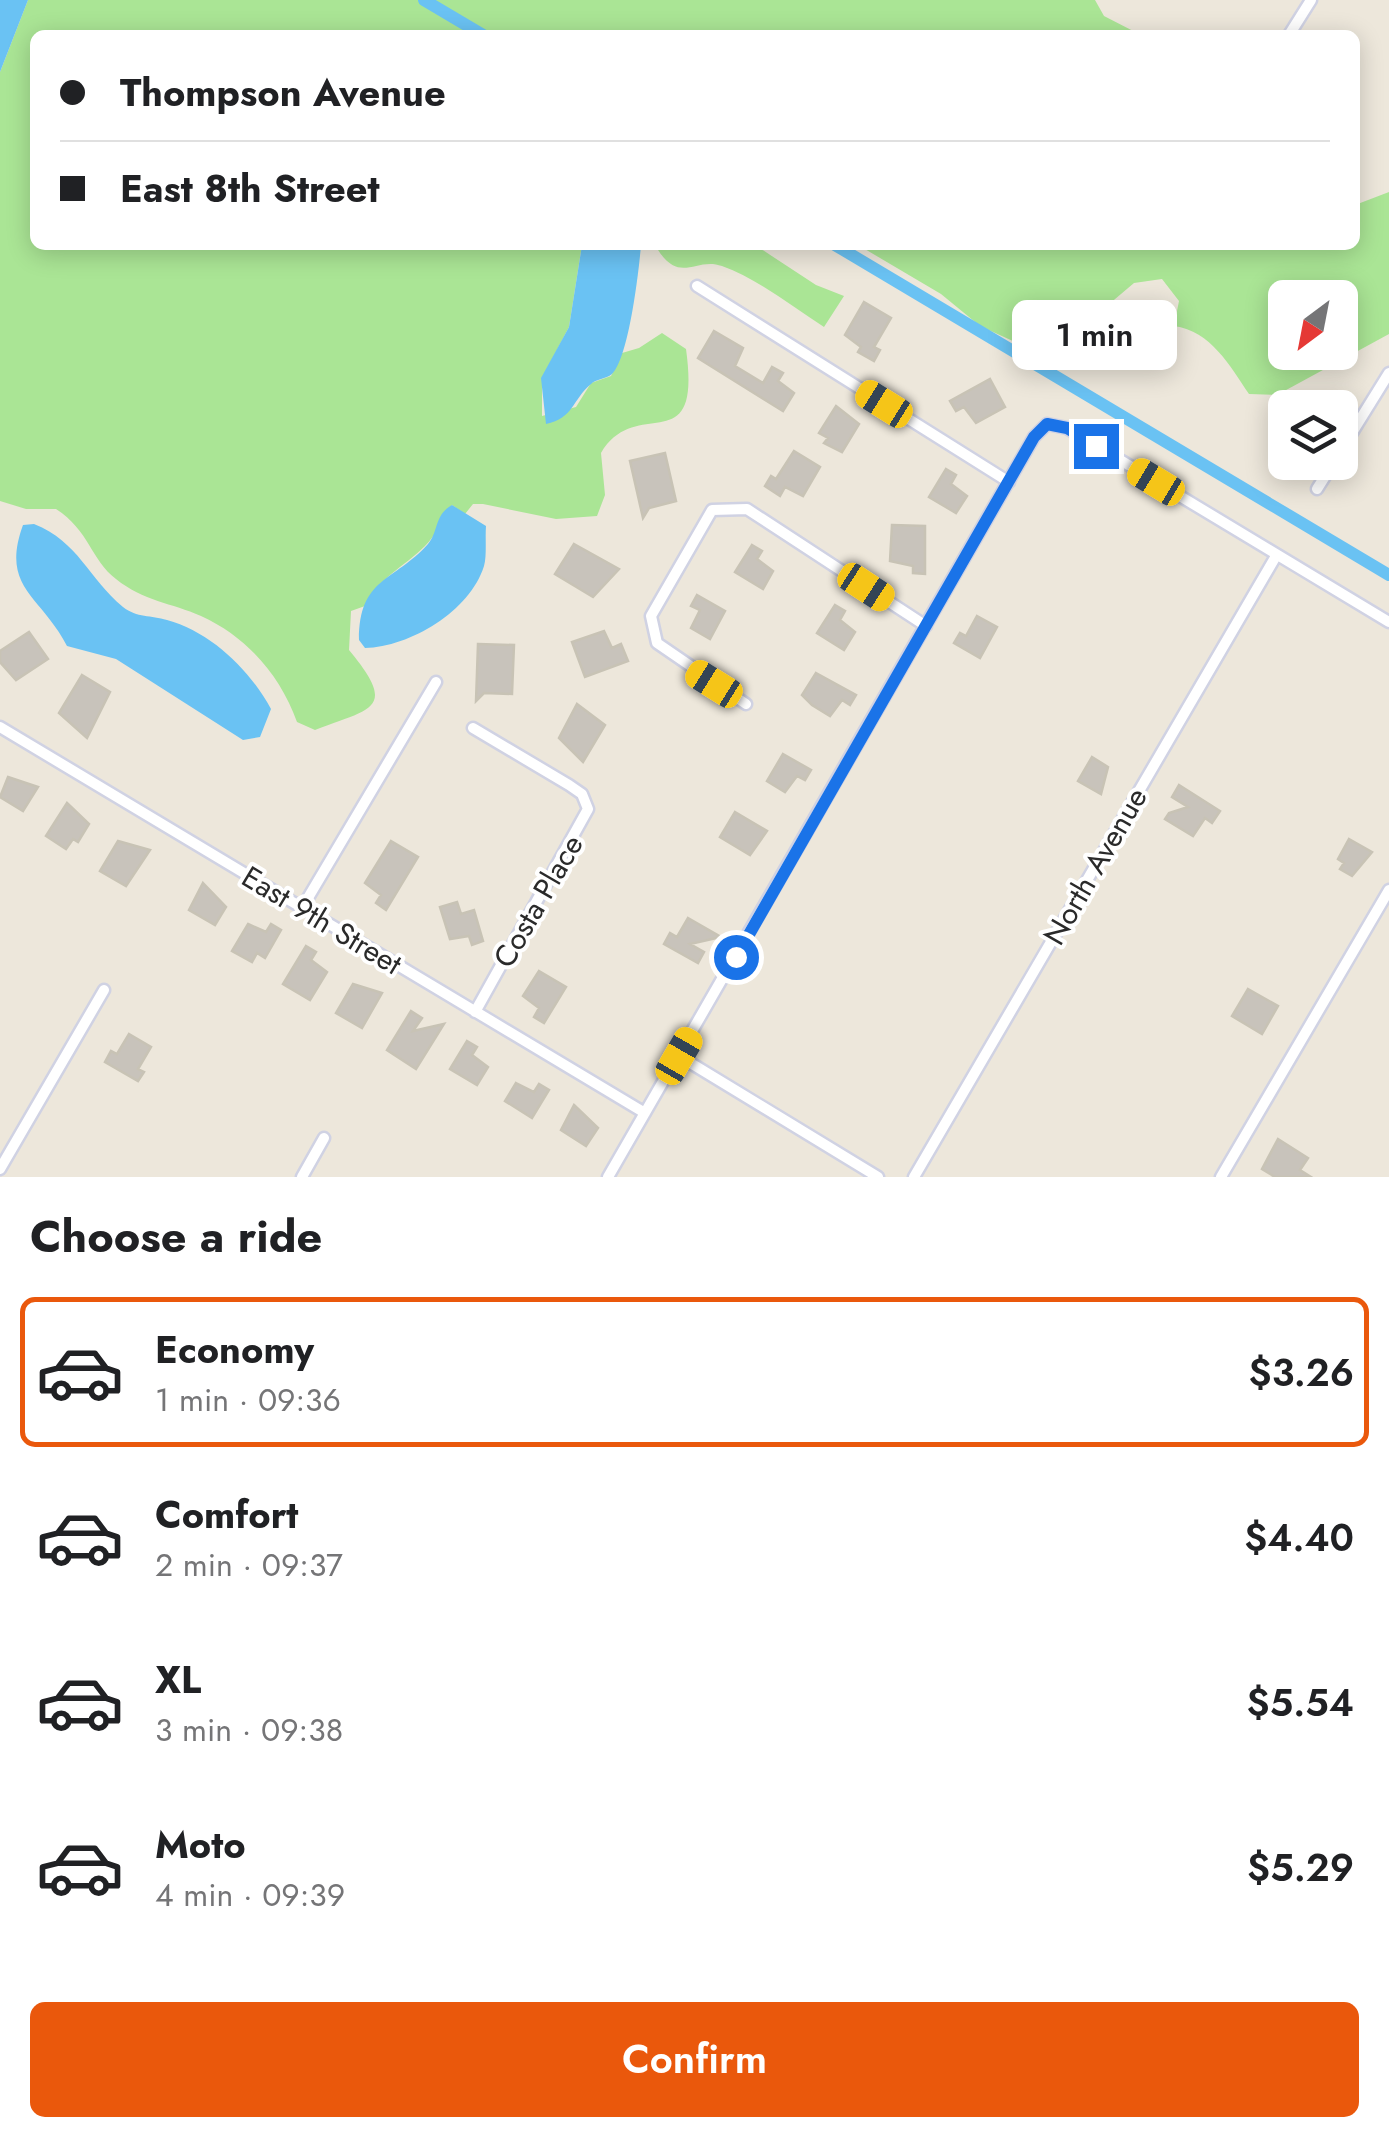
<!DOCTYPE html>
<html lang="en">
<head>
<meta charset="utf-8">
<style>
  body { margin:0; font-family:Jost,sans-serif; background:#f2f2f2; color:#202124; height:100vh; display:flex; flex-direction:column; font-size:38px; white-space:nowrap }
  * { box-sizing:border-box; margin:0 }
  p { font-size:32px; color:#757577 }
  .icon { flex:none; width:55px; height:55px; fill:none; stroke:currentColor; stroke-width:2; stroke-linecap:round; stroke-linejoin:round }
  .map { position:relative; height:1177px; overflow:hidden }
  .side { display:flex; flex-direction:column; background:#fff; flex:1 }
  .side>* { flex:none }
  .hud { position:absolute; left:30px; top:30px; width:1330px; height:220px; border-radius:15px; box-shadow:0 5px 25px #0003; display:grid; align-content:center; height:220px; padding:0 30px; background:#fff }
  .needle { width:65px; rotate:212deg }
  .fabs { position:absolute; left:1268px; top:280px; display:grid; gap:20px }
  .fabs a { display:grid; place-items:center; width:90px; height:90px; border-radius:15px; background:#fff; box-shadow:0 5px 25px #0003; font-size:50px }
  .end { position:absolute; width:45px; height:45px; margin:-22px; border:12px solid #1a73e8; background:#fff; box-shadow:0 0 0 5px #fff }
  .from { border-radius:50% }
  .bubble { position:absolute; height:70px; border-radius:15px; background:#fff; box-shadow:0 5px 25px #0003; font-size:32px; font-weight:600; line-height:70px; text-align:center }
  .car { position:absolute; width:30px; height:60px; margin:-30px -15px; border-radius:12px; box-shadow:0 0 8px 2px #0007; background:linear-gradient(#f5c518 24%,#345 0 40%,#f5c518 0 76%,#345 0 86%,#f5c518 0) }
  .hud b { display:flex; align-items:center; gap:35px; height:95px; font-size:38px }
  .hud b+b { border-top:2px solid #e0e0e0 }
  .hud i { width:25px; height:25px; background:#202124 }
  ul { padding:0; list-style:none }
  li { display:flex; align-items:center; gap:30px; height:150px; margin:0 20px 15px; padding:0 10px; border:5px solid transparent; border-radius:15px }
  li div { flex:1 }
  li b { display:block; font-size:38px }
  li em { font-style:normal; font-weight:600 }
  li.active { border-color:#ea580c }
  li>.icon { width:90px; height:90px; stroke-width:1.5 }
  h2 { padding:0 30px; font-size:45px; line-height:120px }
  .cta { display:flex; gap:20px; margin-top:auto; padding:20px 30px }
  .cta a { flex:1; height:115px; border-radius:15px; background:#ea580c; color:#fff; font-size:40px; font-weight:600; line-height:115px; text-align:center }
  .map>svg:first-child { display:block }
</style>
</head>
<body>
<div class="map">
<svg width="1389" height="1177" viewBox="0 0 1389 1177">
  <rect width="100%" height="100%" fill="#ede7db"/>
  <!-- green -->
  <path fill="#aae595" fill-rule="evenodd" d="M28,0h1067l9,16 37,19h-1106v210h547l-13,82 -27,51v38l34,-9 15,-24 20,-7 11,-23 17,-5 23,-15 24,16c16,115 -49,44 -85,104l4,42 -8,21 -41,3 -73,-15h-10l-8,10 -13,-9c-8,13 -16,30 -27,41 -21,21 -48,33 -60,60l-14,5 -2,39c50,60 22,58 -34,80l-18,-8c-17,-47 -50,-85 -96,-106 -29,-13 -58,-15 -85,-37 -25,-19 -27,-49 -60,-70h-30l-26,-8v-429z
    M1389,192v142l-112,61 -28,-1c-19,-28 -38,-63 -75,-68l5,-25 -17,-22 -28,4 -52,44 -67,15 -35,-16 -39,-32 -83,-49h497v-40zM1285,298h55v54h-55z
    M655,245h100l61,40 28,11 -20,31c-33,-21 -66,-48 -102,-61 -27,-10 -43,21 -67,-21z"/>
  <!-- water -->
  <path fill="#6ac2f3" d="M0,0h28l-28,72z
    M582,245h59c-2,25 -12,113 -29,129 -6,5 -16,5 -21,10 -19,16 -17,34 -45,40l-5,-46 28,-51z
    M452,505l34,21c-1,12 1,29 -2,40 -14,45 -74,81 -119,82l-6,-8c0,-63 35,-58 69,-96 11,-13 6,-29 24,-39z
    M34,524c45,18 54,54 89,83 14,11 28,8 44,13 44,12 83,50 104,89l-11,28 -17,3 -127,-81 -49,-13c-26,-51 -67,-58 -44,-121z"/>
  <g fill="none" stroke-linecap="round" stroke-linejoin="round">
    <!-- canal -->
    <path stroke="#6ac2f3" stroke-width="12" d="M424,0l59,35
      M835,245l554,330"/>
  </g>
  <!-- building -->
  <path fill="#c8c3bb" stroke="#c8c3b5" stroke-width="2.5" d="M864,302l27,16 -17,29 6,3 -6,11 -16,-9 3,-5 -16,-12z
    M714,331l29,17 -8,18 28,17 9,-16 11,6 -5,8 16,12 -11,18 -85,-53z
    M990,379l15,28 -29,16 -12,-16 -8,4 -6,-10z
    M836,406l23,18 -17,28 -18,-9 4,-5 -9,-5z
    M794,451l26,16 -17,29 -18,-9 -5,9 -15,-10 6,-10 5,3z
    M665,453l11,48 -27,7 -6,10 -13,-57z
    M946,469l10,6 -5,9 16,12 -11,17 -27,-16z
    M892,525l33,1v48l-12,-1v-7l-23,-5z
    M574,544l45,25 -26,28 -38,-23z
    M752,545l10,6 -5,8 16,12 -10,18 -28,-17z
    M697,595l28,16 -15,28 -19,-11 9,-18 -9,-4z
    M835,605l10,6 -5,9 15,12 -11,18 -27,-17z
    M977,616l20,11 -17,31 -26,-15 6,-10 6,3z
    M604,631l8,17 9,-4 7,17 -43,16 -13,-35z
    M29,632l19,27 -32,21 -16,-18v-11z
    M478,644l36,1 -2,49 -28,-1 -8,8z
    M816,673l40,22 -6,10 -8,-5 -12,16 -18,-11 -10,-10z
    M82,675l28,17 -23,46 -28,-25z
    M577,704l28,21 -22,37 -24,-24z
    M783,754l28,16 -6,10 -8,-4 -12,16 -18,-11z
    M1092,757l16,10 -7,27 -23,-13z
    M8,777l30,10 -15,24 -23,-14z
    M1179,785l41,26 -8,12 -7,-5 -12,18 -28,-17 4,-6 19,-6 -16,-10z
    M67,803l22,21 -11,18 -5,-3 -7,10 -20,-13z
    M735,812l32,19 -17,24 -30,-18z
    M1349,839l23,13 -20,24 -12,-7 4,-6 -6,-4z
    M118,841l32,9 -24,36 -26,-15z
    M391,841l27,16 -32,53 -10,-7 5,-8 -16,-12z
    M203,883l23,24 -11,18 -26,-15z
    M457,902l4,12 13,-4 9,31 -11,4 -3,-9 -19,3 -10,-32z
    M688,918l33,19 -31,7 14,8 -6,11 -34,-19 6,-11 7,4z
    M248,924l18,8 5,-8 10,6 -16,28 -8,-5 -5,9 -20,-11z
    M306,946l10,6 -5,8 16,12 -17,28 -27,-16z
    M539,971l27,16 -22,36 -10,-6 5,-9 -16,-12z
    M353,984l29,9 -20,35 -26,-15z
    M1248,989l30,17 -16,28 -30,-18z
    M411,1011l11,7 -9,13 31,-7 -28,45 -29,-19z
    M129,1034l22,13 -13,22 6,3 -6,9 -33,-19 6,-11 6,3z
    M467,1041l10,6 -5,8 16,12 -11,18 -27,-16z
    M516,1083l18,9 5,-8 10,6 -17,28 -27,-17z
    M574,1105l24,23 -12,18 -25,-16z
    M1278,1139l30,19 -8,12 11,7h-36l-13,-8z"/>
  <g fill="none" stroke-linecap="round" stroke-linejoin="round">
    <defs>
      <path id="minor" d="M1289,35l22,-35
        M697,286l312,196
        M1340,452l49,-79
        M1317,489l17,-27
        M746,704l-89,-61 -6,-27 61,-106 35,-1 179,117
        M0,727l645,386
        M473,728l96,57 13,9 6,15 -113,203
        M302,908l134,-226
        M679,1056l199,121
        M0,1169l104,-179
        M302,1177l22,-39
        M608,1177l426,-740 13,-13 20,4 322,194
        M914,1177l362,-621
        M1221,1177l168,-287"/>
    </defs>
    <!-- minor casing -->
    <use href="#minor" stroke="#d0d2e3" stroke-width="15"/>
    <!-- minor -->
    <use href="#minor" stroke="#fff" stroke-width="10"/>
  </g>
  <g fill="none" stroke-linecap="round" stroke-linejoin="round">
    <!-- route -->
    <path stroke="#1a73e8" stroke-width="12" d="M736,957l298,-520 13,-13 20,4 29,18"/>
  </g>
  <g text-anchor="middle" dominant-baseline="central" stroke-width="8" stroke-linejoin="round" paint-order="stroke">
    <!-- street labels -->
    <g font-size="30" fill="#2a2a2a" stroke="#fff">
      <text transform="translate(1095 866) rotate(-60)">North Avenue</text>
      <text transform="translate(538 901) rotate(-60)">Costa Place</text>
      <text transform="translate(322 920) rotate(31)">East 9th Street</text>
    </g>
  </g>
</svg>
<div class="fabs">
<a><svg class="needle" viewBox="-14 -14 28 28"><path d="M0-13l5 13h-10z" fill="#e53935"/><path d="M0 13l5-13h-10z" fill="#757577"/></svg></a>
<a><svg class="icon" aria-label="layers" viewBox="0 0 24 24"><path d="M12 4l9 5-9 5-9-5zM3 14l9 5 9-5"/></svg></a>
</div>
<i class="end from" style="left:736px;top:957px"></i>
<i class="end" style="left:1096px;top:446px"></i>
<div class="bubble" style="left:1012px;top:300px;width:165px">1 min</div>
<i class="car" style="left:884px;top:404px;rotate:302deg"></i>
<i class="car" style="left:1156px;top:482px;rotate:301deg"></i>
<i class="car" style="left:866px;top:587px;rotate:123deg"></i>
<i class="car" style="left:714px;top:684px;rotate:302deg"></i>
<i class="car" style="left:679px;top:1056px;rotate:30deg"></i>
<div class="hud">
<b><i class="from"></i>Thompson Avenue</b>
<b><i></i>East 8th Street</b>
</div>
</div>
<section class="side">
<h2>Choose a ride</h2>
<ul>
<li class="active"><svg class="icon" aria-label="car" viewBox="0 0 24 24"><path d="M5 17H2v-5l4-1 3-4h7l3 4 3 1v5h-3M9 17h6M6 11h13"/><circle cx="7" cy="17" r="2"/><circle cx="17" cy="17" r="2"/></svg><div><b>Economy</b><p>1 min · 09:36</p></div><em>$3.26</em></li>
<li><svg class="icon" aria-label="car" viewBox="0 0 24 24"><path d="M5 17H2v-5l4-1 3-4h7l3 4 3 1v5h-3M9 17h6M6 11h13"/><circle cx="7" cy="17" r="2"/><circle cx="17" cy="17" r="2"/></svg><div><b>Comfort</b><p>2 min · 09:37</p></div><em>$4.40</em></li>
<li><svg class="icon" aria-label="car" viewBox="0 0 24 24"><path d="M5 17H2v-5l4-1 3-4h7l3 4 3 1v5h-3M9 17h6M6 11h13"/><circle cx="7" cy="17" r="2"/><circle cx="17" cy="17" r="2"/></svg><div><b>XL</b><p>3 min · 09:38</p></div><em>$5.54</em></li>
<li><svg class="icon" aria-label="car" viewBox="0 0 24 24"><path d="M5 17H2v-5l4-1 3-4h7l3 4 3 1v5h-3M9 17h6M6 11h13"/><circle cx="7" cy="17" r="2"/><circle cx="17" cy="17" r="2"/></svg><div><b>Moto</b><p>4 min · 09:39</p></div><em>$5.29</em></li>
</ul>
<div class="cta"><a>Confirm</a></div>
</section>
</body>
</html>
